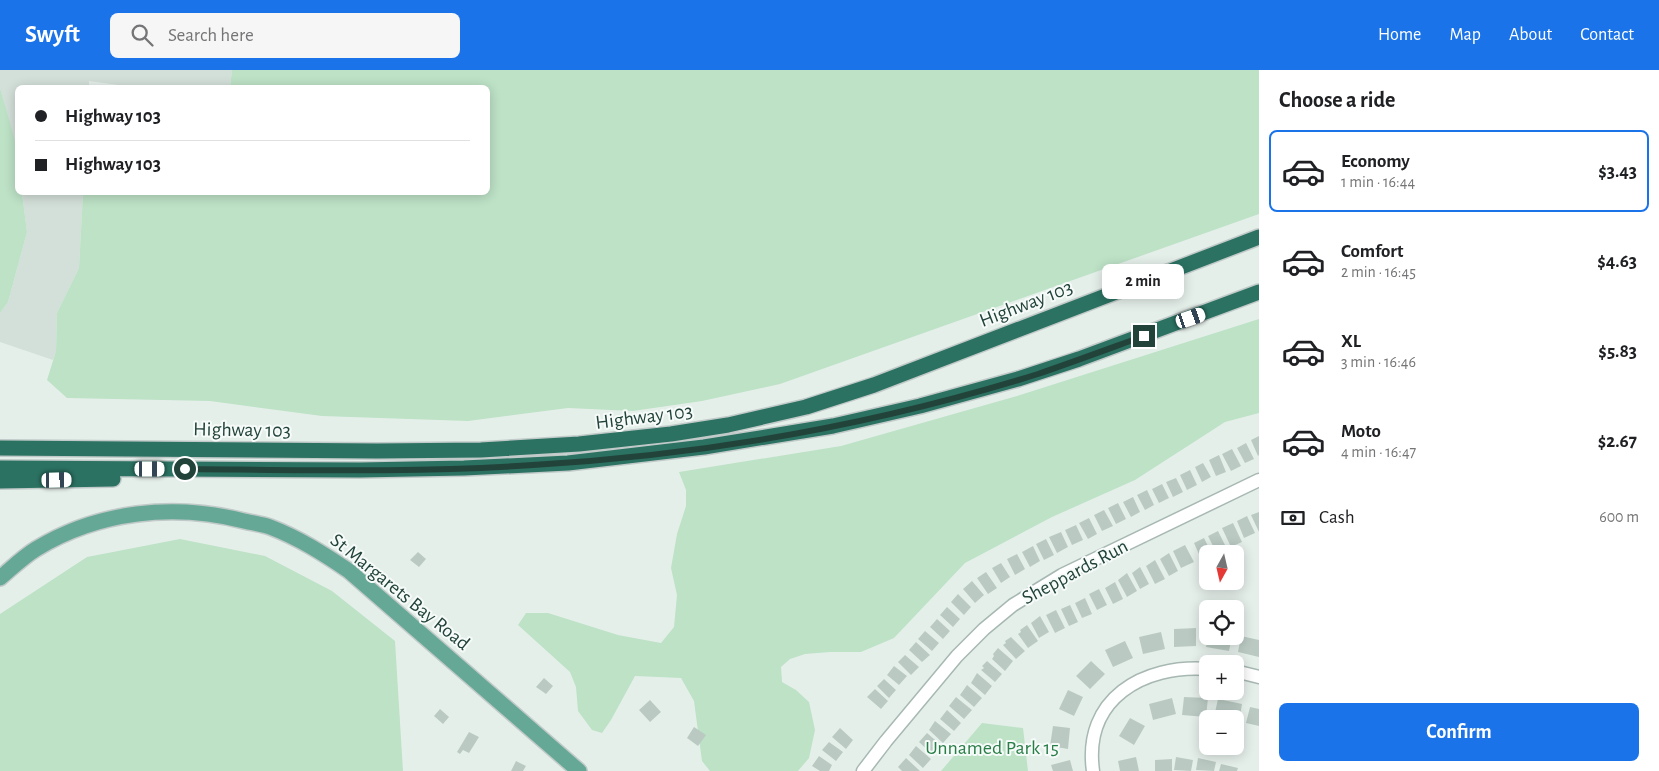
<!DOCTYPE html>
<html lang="en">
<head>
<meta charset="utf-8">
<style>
  body { margin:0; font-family:"Alegreya Sans",sans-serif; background:#f6f6f6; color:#202124; height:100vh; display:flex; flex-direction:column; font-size:19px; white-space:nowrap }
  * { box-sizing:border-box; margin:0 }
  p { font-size:16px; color:#757577 }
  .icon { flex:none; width:28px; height:28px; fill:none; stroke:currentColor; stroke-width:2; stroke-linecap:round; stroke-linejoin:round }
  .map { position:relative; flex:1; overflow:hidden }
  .side { display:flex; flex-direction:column; background:#fff; width:400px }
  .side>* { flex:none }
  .top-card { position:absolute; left:15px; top:15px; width:475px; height:110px; border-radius:8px; box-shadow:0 2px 12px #0003; display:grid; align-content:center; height:110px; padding:0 20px; background:#fff }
  .needle { width:32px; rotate:188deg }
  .buttons { position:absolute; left:1199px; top:475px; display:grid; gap:10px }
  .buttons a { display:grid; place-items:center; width:45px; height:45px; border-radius:8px; background:#fff; box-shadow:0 2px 12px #0003; font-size:25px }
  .end { position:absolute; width:22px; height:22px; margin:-11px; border:6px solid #22433a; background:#fff; box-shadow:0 0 0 2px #fff }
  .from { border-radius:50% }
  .bubble { position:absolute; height:35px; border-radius:8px; background:#fff; box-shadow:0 2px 12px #0003; font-size:16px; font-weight:700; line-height:35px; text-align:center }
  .car { position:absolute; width:15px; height:30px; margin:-15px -8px; border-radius:6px; box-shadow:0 0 4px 1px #0007; background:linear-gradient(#fff 24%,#345 0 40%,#fff 0 76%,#345 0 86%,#fff 0) }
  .top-card b { display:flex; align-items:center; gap:18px; height:48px; font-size:19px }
  .top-card b+b { border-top:1px solid #e0e0e0 }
  .top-card i { width:12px; height:12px; background:#202124 }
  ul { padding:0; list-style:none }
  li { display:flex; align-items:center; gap:15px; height:82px; margin:0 10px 8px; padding:0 10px; border:2px solid transparent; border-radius:8px }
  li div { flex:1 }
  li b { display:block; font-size:19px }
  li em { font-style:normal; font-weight:700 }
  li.current { border-color:#1a73e8 }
  li>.icon { width:45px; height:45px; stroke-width:1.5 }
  h2 { padding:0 20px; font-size:22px; line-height:60px }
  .pay { display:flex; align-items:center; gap:12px; height:55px; padding:0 20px; font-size:19px }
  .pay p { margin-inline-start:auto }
  .cta { display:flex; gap:10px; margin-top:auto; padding:10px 20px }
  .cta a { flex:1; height:58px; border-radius:8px; background:#1a73e8; color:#fff; font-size:20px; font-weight:700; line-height:58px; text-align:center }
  header { display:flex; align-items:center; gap:30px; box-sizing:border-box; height:70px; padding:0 25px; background:#1a73e8; color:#fff }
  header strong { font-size:24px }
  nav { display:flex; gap:28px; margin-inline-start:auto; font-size:18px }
  .search { width:350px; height:45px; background:#f6f6f6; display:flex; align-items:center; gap:12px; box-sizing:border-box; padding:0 18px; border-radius:8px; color:#757577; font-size:19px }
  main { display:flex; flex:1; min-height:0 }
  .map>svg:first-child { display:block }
</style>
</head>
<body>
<header>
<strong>Swyft</strong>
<div class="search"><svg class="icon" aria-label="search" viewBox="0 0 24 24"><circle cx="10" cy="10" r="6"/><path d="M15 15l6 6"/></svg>Search here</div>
<nav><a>Home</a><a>Map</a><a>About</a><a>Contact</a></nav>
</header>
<main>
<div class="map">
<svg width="1259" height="701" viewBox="0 0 1259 701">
  <rect width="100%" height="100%" fill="#e5efea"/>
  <!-- built -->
  <path fill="#d3dfd9" d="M0,0h232l-2,17 -89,1 -52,-7v6l-71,1 -1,67 -17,-67z
    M22,123h61l-4,75 -22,45 -1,38 -3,9 -53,-18v-29l8,-11 19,-70z"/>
  <!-- green -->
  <path fill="#bde2c6" d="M232,0h1027v144l-479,170 -78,17 -69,10 -65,-3 -100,13 -146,-5 -112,-15 -143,-3 -20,-18 9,-29 1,-38 22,-45 4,-75 405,-1v-104l-258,-1z
    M0,18l17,60 1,44 4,1 5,39 -19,70 -8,11z
    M1259,249v94l-34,9 -90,58 -83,37 -87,46 -71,75 -33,14h-31l-25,2 -15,5 -9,8 1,15 14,8 13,12 6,28 -6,28 -11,13h-88l-8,-10 -8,-60 -13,-23 -46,-2 -24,44 -9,13 -10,-3 -14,-19 -2,-24 -6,-15 -52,-47 8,-12h22l70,22 43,8 13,-16 3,-32 -6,-27 6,-34 9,-28v-16l-7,-18 162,-26 176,-50z
    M180,469l85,17 67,35 63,50 8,130h-403v-157l87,-57z
    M982,653l41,5 5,43h-87z"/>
  <!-- building -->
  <path fill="#bacac3" d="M1259,366v19l-1,1 -7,-16z
    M1246,373l8,16 -9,4 -8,-15z
    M1232,379l9,17 -10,5 -9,-17z
    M1219,385l7,17 -10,4 -7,-16z
    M1203,393l8,14 -9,5 -7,-15z
    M1190,400l7,15 -10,5 -7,-15z
    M1176,408l7,14 -10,5 -7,-15z
    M1162,414l7,14 -10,5 -7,-14z
    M1147,420l7,15 -9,5 -8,-15z
    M1133,427l7,15 -9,5 -8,-15z
    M1118,433l8,16 -10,5 -8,-16z
    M1104,440l9,16 -11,5 -8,-16z
    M1259,442v20l-8,-17z
    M1247,446l8,17 -11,5 -7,-17z
    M1089,448l8,16 -9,5 -9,-16z
    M1233,453l9,19 -11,5 -9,-19z
    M1076,455l7,15 -11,5 -7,-15z
    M1218,461l9,18 -10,5 -9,-18z
    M1061,462l7,15 -11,6 -8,-16z
    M1204,468l8,16h-4v4l-6,3 -8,-18z
    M1046,469l8,16 -10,5 -8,-16z
    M1185,475l9,17 -13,6 -8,-17z
    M1033,476l7,15 -10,6 -8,-15z
    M418,482l8,7 -7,8 -9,-7z
    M1169,483l9,18 -9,5 -9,-17z
    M1017,484l8,15 -10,6 -8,-16z
    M1155,490l10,19 -10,5 -9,-18z
    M1001,493l9,14 -9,6 -9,-15z
    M1140,497l9,17 -9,5 -8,-16z
    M986,502l11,16 -9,6 -11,-16z
    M1127,503l10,18 -10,6 -9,-17z
    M972,511l12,14 -9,8 -12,-14z
    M1115,512l8,17 -10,5 -8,-16z
    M1099,519l8,16 -10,5 -8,-16z
    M958,524l13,13 -7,8 -13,-13z
    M1085,528l7,16 -10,4 -7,-15z
    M1070,535l8,17 -9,4 -8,-17z
    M947,537l13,12 -7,8 -13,-12z
    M1056,540l9,18 -10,5 -9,-18z
    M1040,546l9,16 -10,6 -8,-15z
    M937,549l13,12 -7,8 -13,-12z
    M1027,555l11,16 -10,7 -10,-14 3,-2 -1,-2z
    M1196,558v18l-22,1v-18z
    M925,561l14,12 -7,8 -14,-12z
    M1161,562l4,17 -22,5 -4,-17z
    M1208,566h24l-3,15 -23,-4z
    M1241,566l18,4v17l-21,-5z
    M1011,567l14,14 -9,8 -13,-14 3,-2 -1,-2z
    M1125,571l8,17 -20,9 -8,-17z
    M916,572l14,13 -8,7 -13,-12z
    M998,578l15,13 -8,10 -13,-12 2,-3 -1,-2z
    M905,585l14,12 -8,8 -13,-13z
    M987,591l15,13 -7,8 -14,-12 3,-2 -2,-2z
    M1091,591l14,13 -15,15 -14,-13z
    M894,596l13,10 -8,9 -12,-10z
    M977,603l15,13 -7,9 -14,-12z
    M544,608l9,8 -7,8 -10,-7z
    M884,609l12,11 -7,8 -12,-12z
    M967,615l15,13 -8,9 -14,-12z
    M875,619l13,12 -7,8 -14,-12z
    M1068,620l15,7 -9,19 -15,-7z
    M956,627l16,13 -8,9 -15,-13z
    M1184,627l24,1 -2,19 -24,-2z
    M1172,628l4,16 -23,6 -4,-16z
    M1218,629l24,5 -3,18 -4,-1v-2l-21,-2z
    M650,630l11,12 -11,10 -11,-12z
    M1250,637l9,2v17l-13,-3z
    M440,639l9,8 -6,7 -9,-8z
    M947,640l14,13 -7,8 -14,-12z
    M1130,648l15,8 -11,19 -15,-9z
    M935,651l16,13 -8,9 -14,-13z
    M1053,656l17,2 -2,21 -18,-3z
    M694,657l12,8 -8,11 -11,-8z
    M840,658l13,12 -7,9 -14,-12z
    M469,662l10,5 -10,16 -6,-3 -3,4 -3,-2z
    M927,663l14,12 -8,10 -14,-13z
    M829,672l14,10 -7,9 -14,-11z
    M916,676l15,13 -8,9 -14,-13z
    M819,686l13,9 -3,6h-9l-8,-5z
    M1136,687l3,14h-19l-2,-10z
    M1176,687l17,3 -2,11 -17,-1z
    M906,688l14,13h-18l-4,-4z
    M1198,688l18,4 -2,9 -18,-1z
    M1172,689v12h-17v-11z
    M1070,690l3,11h-20l-2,-6z
    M516,691l10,5 -3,5h-12z
    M1221,694l17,4 -1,3h-18z"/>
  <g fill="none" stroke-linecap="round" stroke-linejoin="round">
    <defs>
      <path id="street" d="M1235,601l24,6
        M863,701l23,-30 71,-85 27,-27 29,-24 49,-30 197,-95
        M1093,701c-10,-72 50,-107 115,-102"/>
      <path id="primary" d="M0,508c12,-10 23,-21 36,-29 62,-38 138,-46 208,-28 8,2 18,3 26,6 29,11 54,27 79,44l230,200"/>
      <path id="highway" d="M0,378l377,3 104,-1 98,-6 92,-10 57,-9 78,-18 68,-22 385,-148
        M0,398l360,2 104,-2 104,-5 136,-16 129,-21 87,-20 98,-27 61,-20 180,-67
        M0,411l113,-2"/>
    </defs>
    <!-- street casing -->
    <use href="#street" stroke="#a7b8b2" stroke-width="15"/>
    <!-- primary casing -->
    <use href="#primary" stroke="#c1cac8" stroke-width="18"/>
    <!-- highway casing -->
    <use href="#highway" stroke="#c1cac8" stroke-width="18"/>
    <!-- street -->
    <use href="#street" stroke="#fff" stroke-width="12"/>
    <!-- primary -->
    <use href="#primary" stroke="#66a896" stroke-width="15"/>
    <!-- highway -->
    <use href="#highway" stroke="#2b7262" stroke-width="15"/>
  </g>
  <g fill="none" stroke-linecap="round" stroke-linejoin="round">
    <!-- route -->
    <path stroke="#22433a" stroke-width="6" d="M185,399c116,1 232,4 348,-4 170,-10 342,-40 505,-91 35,-12 70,-25 106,-38"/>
  </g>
  <g text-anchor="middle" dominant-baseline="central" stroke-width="4" stroke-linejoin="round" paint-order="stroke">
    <!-- street labels -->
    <g font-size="20" fill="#22433a" stroke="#f6fbf9">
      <text transform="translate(1026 234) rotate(-21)">Highway 103</text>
      <text transform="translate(644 347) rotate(-7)">Highway 103</text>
      <text transform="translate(242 360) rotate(1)">Highway 103</text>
      <text transform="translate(1075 502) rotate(-28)">Sheppards Run</text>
      <text transform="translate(400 522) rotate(39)">St Margarets Bay Road</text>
    </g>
    <!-- park labels -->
    <g font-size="20" fill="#297e48" stroke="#f6fbf9">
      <text x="992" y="678">Unnamed Park 15</text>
    </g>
  </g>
</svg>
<div class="buttons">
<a><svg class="needle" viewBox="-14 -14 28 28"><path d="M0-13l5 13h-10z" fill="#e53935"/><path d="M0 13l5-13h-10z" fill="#757577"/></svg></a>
<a><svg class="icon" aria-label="locate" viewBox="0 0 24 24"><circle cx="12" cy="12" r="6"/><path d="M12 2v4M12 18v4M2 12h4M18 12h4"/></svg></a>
<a>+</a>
<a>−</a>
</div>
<i class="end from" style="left:185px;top:399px"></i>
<i class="end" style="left:1144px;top:266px"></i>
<div class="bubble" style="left:1102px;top:194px;width:82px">2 min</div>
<i class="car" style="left:1191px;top:248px;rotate:71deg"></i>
<i class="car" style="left:150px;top:399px;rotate:90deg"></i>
<i class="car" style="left:57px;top:410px;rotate:89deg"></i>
<div class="top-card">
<b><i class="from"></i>Highway 103</b>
<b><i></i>Highway 103</b>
</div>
</div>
<section class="side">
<h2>Choose a ride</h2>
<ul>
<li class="current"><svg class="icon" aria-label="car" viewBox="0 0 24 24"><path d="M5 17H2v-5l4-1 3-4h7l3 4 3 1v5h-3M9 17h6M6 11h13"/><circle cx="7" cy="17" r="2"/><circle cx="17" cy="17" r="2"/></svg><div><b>Economy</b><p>1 min · 16:44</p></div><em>$3.43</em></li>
<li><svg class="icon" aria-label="car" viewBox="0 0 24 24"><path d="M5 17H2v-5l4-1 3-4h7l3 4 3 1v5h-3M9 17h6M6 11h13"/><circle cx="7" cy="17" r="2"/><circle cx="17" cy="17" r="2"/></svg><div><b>Comfort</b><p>2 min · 16:45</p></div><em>$4.63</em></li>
<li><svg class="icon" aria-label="car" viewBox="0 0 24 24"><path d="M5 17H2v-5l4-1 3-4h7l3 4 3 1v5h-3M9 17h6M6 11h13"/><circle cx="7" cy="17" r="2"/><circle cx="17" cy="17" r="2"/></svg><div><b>XL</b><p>3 min · 16:46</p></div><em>$5.83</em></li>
<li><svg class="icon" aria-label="car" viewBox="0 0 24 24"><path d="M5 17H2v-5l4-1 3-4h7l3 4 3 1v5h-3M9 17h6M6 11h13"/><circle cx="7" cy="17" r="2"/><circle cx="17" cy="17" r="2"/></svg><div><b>Moto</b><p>4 min · 16:47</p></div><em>$2.67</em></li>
</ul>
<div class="pay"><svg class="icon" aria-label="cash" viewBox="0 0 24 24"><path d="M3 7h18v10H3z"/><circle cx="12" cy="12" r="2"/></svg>Cash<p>600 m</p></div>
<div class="cta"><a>Confirm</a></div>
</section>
</main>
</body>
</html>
